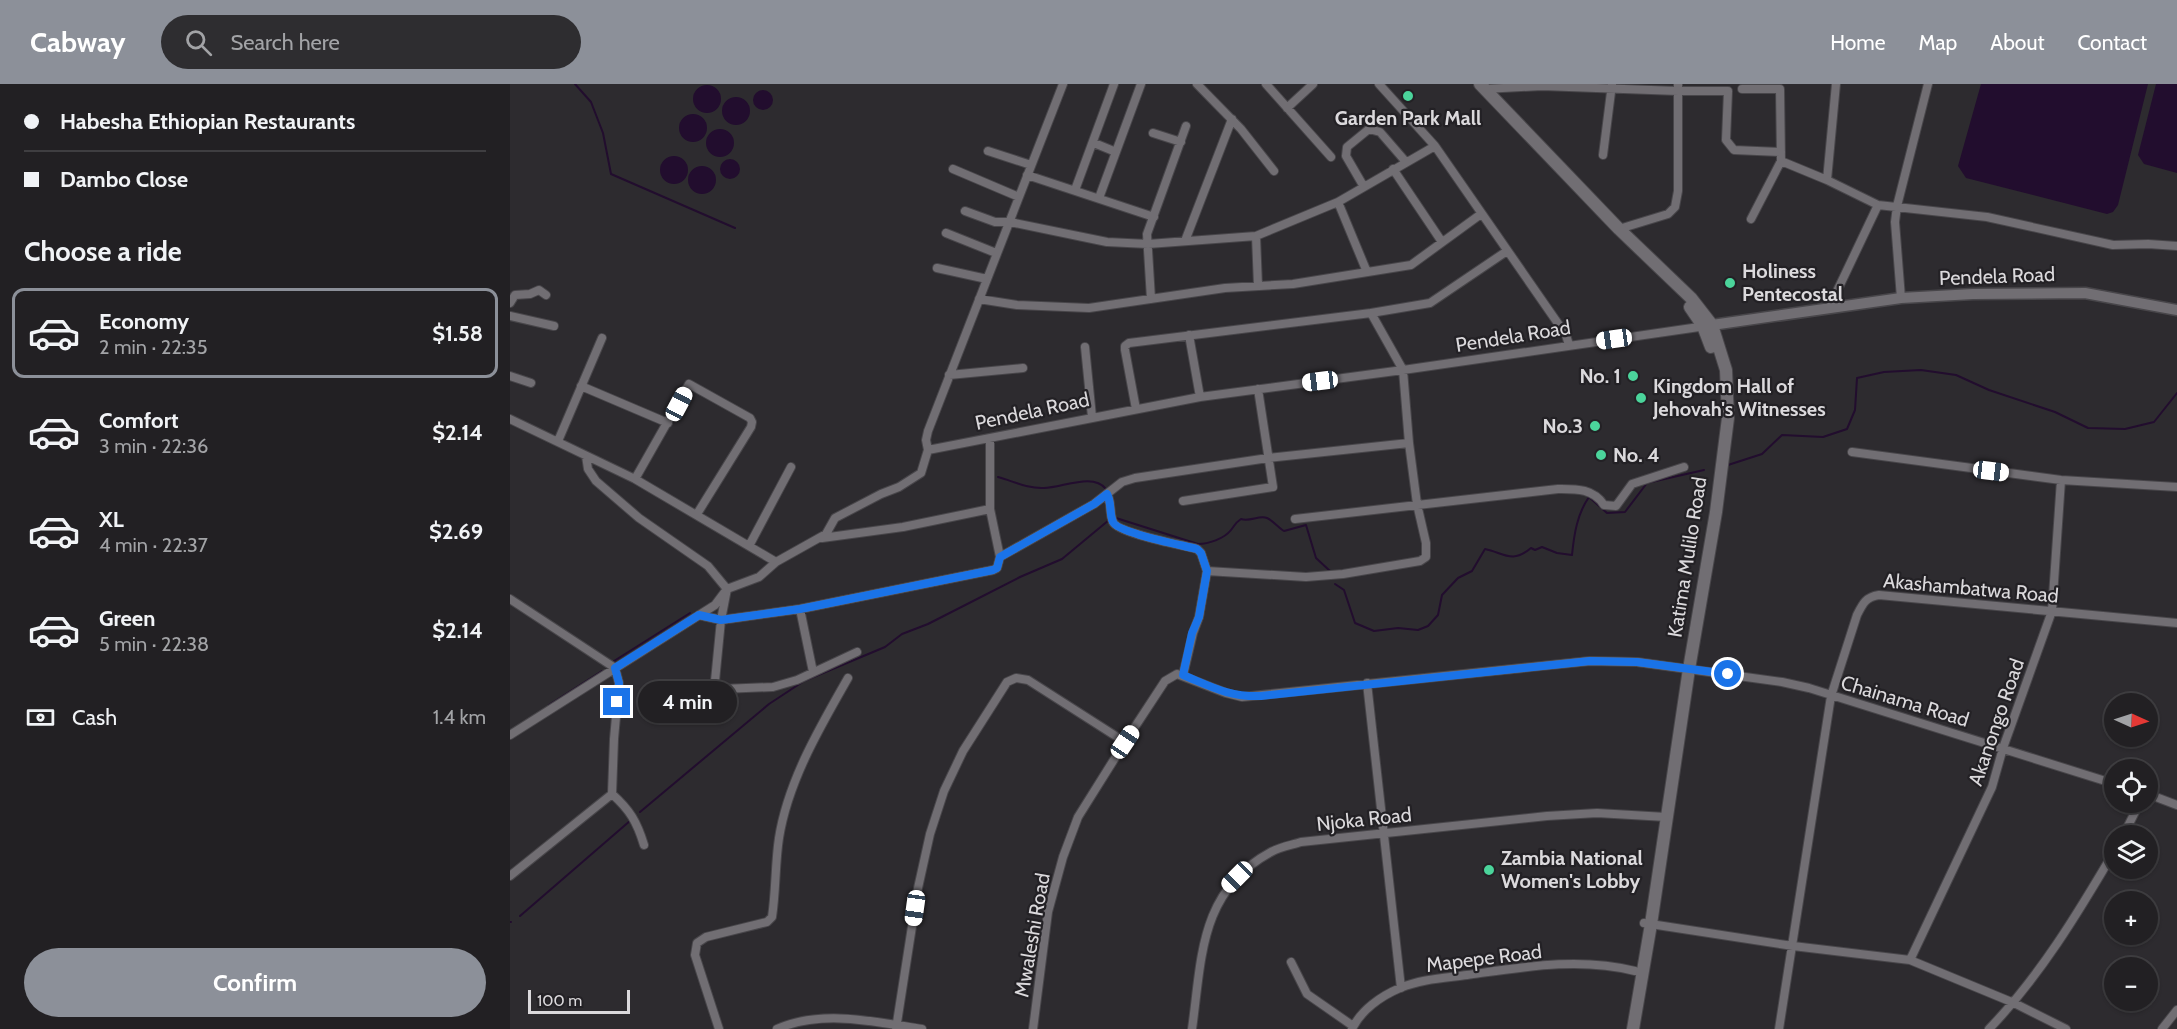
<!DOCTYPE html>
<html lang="en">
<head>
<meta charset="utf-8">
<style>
  body { margin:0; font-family:Cabin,sans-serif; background:#2e2d30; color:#f1f3f6; height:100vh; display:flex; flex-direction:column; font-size:22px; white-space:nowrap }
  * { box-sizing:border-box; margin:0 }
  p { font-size:20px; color:#a2a3a6 }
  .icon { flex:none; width:33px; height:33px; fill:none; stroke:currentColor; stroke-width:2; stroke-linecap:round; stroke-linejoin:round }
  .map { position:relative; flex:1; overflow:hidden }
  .drawer { display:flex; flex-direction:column; background:#222023; width:510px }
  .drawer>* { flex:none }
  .top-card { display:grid; align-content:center; height:132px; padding:0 24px; background:#222023 }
  .needle { width:39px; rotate:93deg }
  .tools { position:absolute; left:1594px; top:609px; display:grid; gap:12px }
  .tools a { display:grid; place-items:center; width:54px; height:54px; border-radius:50%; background:#222023; box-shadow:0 2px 4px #0004,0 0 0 2px #3f3e41; font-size:30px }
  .scale { position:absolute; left:18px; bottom:15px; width:102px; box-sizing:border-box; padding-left:6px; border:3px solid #dbd9dc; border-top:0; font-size:16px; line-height:21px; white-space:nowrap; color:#dbd9dc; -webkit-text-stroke:4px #232125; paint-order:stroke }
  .end { position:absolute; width:27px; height:27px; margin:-14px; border:8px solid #1a73e8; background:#fff; box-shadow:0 0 0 3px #fff }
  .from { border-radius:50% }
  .bubble { position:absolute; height:42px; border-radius:21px; background:#222023; box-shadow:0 2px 4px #0004,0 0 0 2px #3f3e41; font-size:20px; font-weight:800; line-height:42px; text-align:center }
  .car { position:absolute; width:18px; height:36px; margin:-18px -9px; border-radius:8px; box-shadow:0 0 4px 2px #0007; background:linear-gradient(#fff 24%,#345 0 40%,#fff 0 76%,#345 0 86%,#fff 0) }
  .top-card b { display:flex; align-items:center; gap:21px; height:57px; font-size:22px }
  .top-card b+b { border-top:2px solid #3f3e41 }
  .top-card i { width:15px; height:15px; background:#f1f3f6 }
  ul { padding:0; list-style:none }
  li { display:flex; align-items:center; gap:18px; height:90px; margin:0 12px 9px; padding:0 12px; border:3px solid transparent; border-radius:12px }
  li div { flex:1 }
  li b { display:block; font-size:22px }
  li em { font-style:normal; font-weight:800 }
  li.active { border-color:#8c9099 }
  li>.icon { width:54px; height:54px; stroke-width:1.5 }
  h2 { padding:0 24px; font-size:27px; line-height:72px }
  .pay { display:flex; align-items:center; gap:15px; height:66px; padding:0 24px; font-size:22px }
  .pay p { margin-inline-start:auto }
  .cta { display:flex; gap:12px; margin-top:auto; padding:12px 24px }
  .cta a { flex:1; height:69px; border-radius:36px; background:#8c9099; color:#fff; font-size:24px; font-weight:800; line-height:69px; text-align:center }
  header { display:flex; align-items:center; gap:36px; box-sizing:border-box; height:84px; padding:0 30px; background:#8c9099; color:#fff }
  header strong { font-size:28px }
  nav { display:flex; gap:33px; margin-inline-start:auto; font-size:21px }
  .search { width:420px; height:54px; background:#2e2d30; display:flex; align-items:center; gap:15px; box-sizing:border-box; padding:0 21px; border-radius:33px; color:#a2a3a6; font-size:22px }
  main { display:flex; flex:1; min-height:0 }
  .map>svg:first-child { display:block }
</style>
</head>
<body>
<header>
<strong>Cabway</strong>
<div class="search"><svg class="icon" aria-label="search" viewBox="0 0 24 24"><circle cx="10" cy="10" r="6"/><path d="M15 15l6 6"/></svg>Search here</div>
<nav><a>Home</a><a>Map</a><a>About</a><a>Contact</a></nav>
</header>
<main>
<section class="drawer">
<div class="top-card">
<b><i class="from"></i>Habesha Ethiopian Restaurants</b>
<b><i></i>Dambo Close</b>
</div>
<h2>Choose a ride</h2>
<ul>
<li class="active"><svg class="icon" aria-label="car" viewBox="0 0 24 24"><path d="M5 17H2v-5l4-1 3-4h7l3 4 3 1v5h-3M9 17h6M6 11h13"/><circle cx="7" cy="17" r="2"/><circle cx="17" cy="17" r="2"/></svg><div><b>Economy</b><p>2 min · 22:35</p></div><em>$1.58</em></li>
<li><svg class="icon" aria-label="car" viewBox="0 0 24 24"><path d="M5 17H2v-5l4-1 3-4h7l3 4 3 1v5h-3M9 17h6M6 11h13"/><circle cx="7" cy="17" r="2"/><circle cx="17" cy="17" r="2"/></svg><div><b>Comfort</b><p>3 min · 22:36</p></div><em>$2.14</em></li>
<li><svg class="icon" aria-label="car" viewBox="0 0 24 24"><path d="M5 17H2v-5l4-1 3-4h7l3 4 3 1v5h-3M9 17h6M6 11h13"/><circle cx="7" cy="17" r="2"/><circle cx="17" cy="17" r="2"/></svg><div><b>XL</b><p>4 min · 22:37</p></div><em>$2.69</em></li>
<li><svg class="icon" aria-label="car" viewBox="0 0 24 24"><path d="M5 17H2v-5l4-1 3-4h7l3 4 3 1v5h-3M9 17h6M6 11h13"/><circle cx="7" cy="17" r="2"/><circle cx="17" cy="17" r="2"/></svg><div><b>Green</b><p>5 min · 22:38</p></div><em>$2.14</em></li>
</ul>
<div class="pay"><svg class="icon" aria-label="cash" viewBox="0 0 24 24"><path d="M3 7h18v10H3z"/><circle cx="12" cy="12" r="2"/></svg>Cash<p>1.4 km</p></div>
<div class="cta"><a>Confirm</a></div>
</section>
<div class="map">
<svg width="1667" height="945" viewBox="0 0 1667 945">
  <rect width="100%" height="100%" fill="#2d2b2f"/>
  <!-- water -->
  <path fill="#220d2e" d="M1471,0h167l-30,121 -5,7 -6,2 -141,-36 -8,-12z
    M1646,0h21v89l-33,-9 -6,-9z
    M183 15a14 14 0 1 1 28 0a14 14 0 1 1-28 0Z
    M243 16a10 10 0 1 1 20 0a10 10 0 1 1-20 0Z
    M212 27a14 14 0 1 1 28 0a14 14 0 1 1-28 0Z
    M169 44a14 14 0 1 1 28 0a14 14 0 1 1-28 0Z
    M196 59a14 14 0 1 1 28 0a14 14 0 1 1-28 0Z
    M150 86a14 14 0 1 1 28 0a14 14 0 1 1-28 0Z
    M210 85a10 10 0 1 1 20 0a10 10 0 1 1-20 0Z
    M178 96a14 14 0 1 1 28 0a14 14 0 1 1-28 0Z"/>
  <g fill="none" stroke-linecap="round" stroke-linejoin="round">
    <!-- stream -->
    <path stroke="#220d2e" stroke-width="2" d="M65,0l16,18 12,31 8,41 124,54
      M1218,381l34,-11 20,-19 41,2 24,-8 8,-19 2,-32 27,-6 37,-2 35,5 33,15 66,22 33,16 37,1 29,-7 23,-29
      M488,393c15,4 30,12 46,11 18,0 49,-16 62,1
      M605,432l1,2 82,26c10,0 26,-5 33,-14 4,-5 4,-7 10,-11 9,3 18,-4 26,-1 5,2 12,10 17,13l22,-6 10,33 14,13
      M825,500l9,6 11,33 19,8 24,-3 20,2 10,-4 10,-11 4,-20 16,-17 14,-7 13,-22c19,4 27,15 46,-1l4,2 7,-3 15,6 15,2c2,-20 5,-41 17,-58l18,16 18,-1 22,-29 57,-13
      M104,577l76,-48
      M39,621l53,-34
      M130,728l129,-108 35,-23 81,-34 17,-13 26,-10 92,-47 42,-18 47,-39
      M10,832l111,-96
      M0,838h1"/>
    <defs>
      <path id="minor" d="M687,0l44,45 33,42
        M756,0l65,73
        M869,0l56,62 131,189 3,10
        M974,5l58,-3 136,5h50l-2,49 8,10 47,2
        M1232,5h38l1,72 46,19 51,25 109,12 126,28 35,-1 29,2
        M777,24l26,-24
        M643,49l28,9
        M584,59l22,9
        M478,67l43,14
        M1093,71l9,-71
        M443,85l66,28
        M883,85l49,73
        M517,91l127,42
        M1317,96l9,-96
        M854,103l-18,-31 1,-9 22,-18 11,3 26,30
        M565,106l39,-106
        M589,114l42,-114
        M828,118l29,70
        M455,127l30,11h15l97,20 41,2 108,-8 82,-34 97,-56
        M1241,135l30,-58
        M1109,145l49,-15 7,-7 3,-16v-107
        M436,149l50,20
        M746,152l2,50
        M675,157l47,-122
        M427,184l50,11
        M1391,214l-6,-76 2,-16 31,-122
        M469,215l38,6 72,3 136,-20 68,-4 118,-19 70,-51
        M641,215l-4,-65 39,-108
        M0,219l5,-8 15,-1 9,-4 7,5
        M1319,224l49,-103
        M861,229l59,-10 77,-52
        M0,232l44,10
        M679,251l11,62
        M575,263l7,70
        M439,291l74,-7
        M0,292l21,7
        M71,302l87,37
        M626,325l-11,-59v-4l4,-3 242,-30 32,57 6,73 8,61 9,39v14l-6,4 -77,13 -37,3 -99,-6
        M0,335l125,60 141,83 50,-28 9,-16 46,-24 18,-7 22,-14 7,-23 -2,-10 2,-9 135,-347
        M48,357l44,-103
        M418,366l272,-53 203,-27 303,-44
        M1342,368l209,28 116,7
        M76,372l2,13 8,12 43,37 69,48 19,23 -6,31 -6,61 2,6 5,2 51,-2 24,-7 60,-28
        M125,395l54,-95 61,34 2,4 -1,5 -54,87
        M597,410c5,9 2,19 6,28 5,11 69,23 84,27l4,4 6,18 -8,46 -6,16 -10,42
        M673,417l90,-14 -15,-98
        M785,435l263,-30c17,0 35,-1 46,16l12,1 16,-22 52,-17
        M312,454l81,-11 87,-18
        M239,462l42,-79
        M490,473l94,-53 28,-22 13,-4 133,-20 141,-15
        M0,515l105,69 4,15 -5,56 -2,55 -102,82
        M290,525l13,63
        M189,531l22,5 79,-11 193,-39 4,-2 3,-11 -10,-48v-70
        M857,599l34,305
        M0,651l205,-130 12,-16 32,-12 17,-15
        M102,710c18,16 25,28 32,51
        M1638,710l29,11
        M1613,752l17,-34
        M1134,839l149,23 117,14 104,43 52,26
        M1400,876l82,-173 11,-39 49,-137 9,-131
        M781,878l16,32 46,32
        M209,945l-24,-74 2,-12 9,-6 61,-15 5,-5c4,-26 3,-53 7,-79 9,-57 41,-111 69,-160
        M267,945c45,-20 99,-7 145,0
        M386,945l22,-141 12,-54 14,-43 19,-40 44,-69 9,-4 12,2 97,62
        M523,945l15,-117 15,-55 15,-40 47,-75 40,-61 12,-7 49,19 16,4 348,-36 47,1 145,20 27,6 306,96
        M682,945c10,-71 7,-138 79,-177 9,-5 21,-7 30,-10l246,-26 50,-3 69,4
        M842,945c9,-19 29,-33 48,-41 21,-9 45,-10 67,-13 57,-8 112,-18 168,-4
        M1269,945l52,-333 26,-81c6,-12 9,-18 22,-20l298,28
        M1479,945c51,-53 89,-116 126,-179
        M1652,945l15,-19"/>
      <path id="tertiary" d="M1202,241l189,-27 72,-4 112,-1 92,17"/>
      <path id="secondary" d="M970,0l139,145 72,69 21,27 14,45 2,48 -12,94 -27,157 -38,255 -18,105
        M1180,223l13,19 8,21"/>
    </defs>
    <!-- minor casing -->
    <use href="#minor" stroke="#48464a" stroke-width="10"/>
    <!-- tertiary casing -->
    <use href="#tertiary" stroke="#48464a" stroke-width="13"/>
    <!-- secondary casing -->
    <use href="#secondary" stroke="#48464a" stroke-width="14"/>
    <!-- minor -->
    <use href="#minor" stroke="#716e73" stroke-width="8"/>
    <!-- tertiary -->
    <use href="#tertiary" stroke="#716e73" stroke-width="10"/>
    <!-- secondary -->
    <use href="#secondary" stroke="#716e73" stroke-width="12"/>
  </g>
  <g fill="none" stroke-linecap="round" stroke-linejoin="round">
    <!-- route -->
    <path stroke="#1a73e8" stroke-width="8" d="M107,618l2,-19 -4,-15 84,-53 22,5 79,-11 193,-39 4,-2 3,-11 94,-53 13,-10c5,9 2,19 6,28 5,11 69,23 84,27l4,4 6,18 -8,46 -7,16 -9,42c29,12 46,22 78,21l329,-35 47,1 91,12"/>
  </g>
  <!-- markers -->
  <g fill="#4bd49b" stroke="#232125" stroke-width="2">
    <circle cx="898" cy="12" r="6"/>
    <circle cx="1220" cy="199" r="6"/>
    <circle cx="1123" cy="292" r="6"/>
    <circle cx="1131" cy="314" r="6"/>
    <circle cx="1085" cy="342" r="6"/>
    <circle cx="1091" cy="371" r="6"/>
    <circle cx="979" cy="786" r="6"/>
  </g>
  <g text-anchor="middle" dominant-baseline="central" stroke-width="4.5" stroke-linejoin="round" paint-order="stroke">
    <!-- poi labels -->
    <g font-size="20" font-weight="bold" fill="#dbd9dc" stroke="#232125" text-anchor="start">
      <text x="898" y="34" text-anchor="middle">Garden Park Mall</text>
      <text x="1232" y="187">Holiness<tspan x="1232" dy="23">Pentecostal</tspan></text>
      <text x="1111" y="292" text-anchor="end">No. 1</text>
      <text x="1143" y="302">Kingdom Hall of<tspan x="1143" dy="23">Jehovah's Witnesses</tspan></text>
      <text x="1073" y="342" text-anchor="end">No.3</text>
      <text x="1103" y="371">No. 4</text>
      <text x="991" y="774">Zambia National<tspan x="991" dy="23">Women's Lobby</tspan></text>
    </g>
    <!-- street labels -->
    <g font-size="20" fill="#dbd9dc" stroke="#232125">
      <text transform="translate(1487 192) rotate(-2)">Pendela Road</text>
      <text transform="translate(1003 252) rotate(-9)">Pendela Road</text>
      <text transform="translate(522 327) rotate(-12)">Pendela Road</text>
      <text transform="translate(1177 473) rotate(-81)">Katima Mulilo Road</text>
      <text transform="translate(1461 504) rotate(5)">Akashambatwa Road</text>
      <text transform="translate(1395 617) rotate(17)">Chainama Road</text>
      <text transform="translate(1486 638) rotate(-71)">Akanongo Road</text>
      <text transform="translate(854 735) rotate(-6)">Njoka Road</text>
      <text transform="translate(522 851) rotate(-80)">Mwaleshi Road</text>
      <text transform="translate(974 874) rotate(-7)">Mapepe Road</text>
    </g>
  </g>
</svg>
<div class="tools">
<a><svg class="needle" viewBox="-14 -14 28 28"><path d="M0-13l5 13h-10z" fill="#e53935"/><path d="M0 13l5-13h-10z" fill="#a2a3a6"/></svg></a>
<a><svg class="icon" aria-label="locate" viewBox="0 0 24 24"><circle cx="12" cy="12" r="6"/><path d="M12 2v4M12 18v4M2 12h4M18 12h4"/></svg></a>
<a><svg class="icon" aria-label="layers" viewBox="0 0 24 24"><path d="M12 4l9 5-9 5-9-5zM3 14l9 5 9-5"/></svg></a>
<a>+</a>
<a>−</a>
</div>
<div class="scale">100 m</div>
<i class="end from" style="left:1218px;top:590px"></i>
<i class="end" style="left:107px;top:618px"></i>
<div class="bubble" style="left:128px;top:597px;width:99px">4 min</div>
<i class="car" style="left:1104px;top:255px;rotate:262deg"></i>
<i class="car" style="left:810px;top:297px;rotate:263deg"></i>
<i class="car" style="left:169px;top:320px;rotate:28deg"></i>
<i class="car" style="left:1481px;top:387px;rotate:97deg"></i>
<i class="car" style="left:615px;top:658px;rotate:34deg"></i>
<i class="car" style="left:727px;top:793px;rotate:225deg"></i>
<i class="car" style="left:405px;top:824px;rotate:188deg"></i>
</div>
</main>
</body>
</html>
